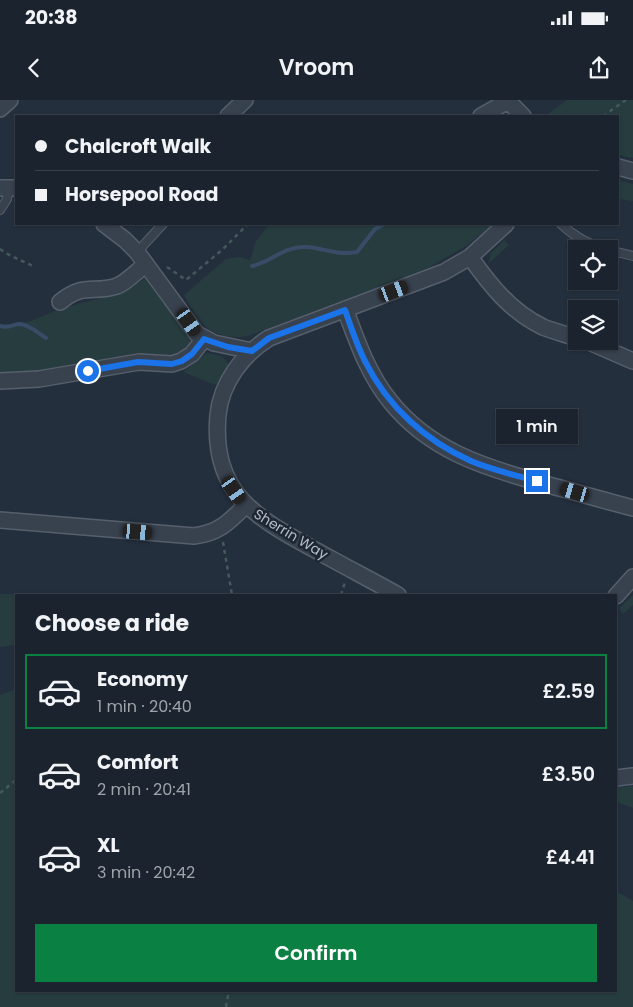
<!DOCTYPE html>
<html lang="en">
<head>
<meta charset="utf-8">
<style>
  body { margin:0; font-family:Poppins,sans-serif; background:#242b36; color:#f1f3f6; height:100vh; display:flex; flex-direction:column; font-size:19px; white-space:nowrap }
  * { box-sizing:border-box; margin:0 }
  p { font-size:16px; color:#a0a4aa }
  .icon { flex:none; width:28px; height:28px; fill:none; stroke:currentColor; stroke-width:2; stroke-linecap:round; stroke-linejoin:round }
  .map { position:relative; flex:1; overflow:hidden }
  .drawer { position:absolute; left:15px; top:494px; width:602px; height:398px; display:flex; flex-direction:column; background:#1b232e; border-radius:0px; box-shadow:0 1px 4px #0004,0 0 0 1px #39404a }
  .drawer>* { flex:none }
  .top-card { position:absolute; left:15px; top:15px; width:604px; height:110px; border-radius:0px; box-shadow:0 1px 4px #0004,0 0 0 1px #39404a; display:grid; align-content:center; height:110px; padding:0 20px; background:#1b232e }
  .fabs { position:absolute; left:568px; top:140px; display:grid; gap:10px }
  .fabs a { display:grid; place-items:center; width:50px; height:50px; border-radius:0px; background:#1b232e; box-shadow:0 1px 4px #0004,0 0 0 1px #39404a; font-size:25px }
  .end { position:absolute; width:22px; height:22px; margin:-11px; border:6px solid #1a73e8; background:#fff; box-shadow:0 0 0 2px #fff }
  .from { border-radius:50% }
  .bubble { position:absolute; height:35px; border-radius:0px; background:#1b232e; box-shadow:0 1px 4px #0004,0 0 0 1px #39404a; font-size:16px; font-weight:600; line-height:35px; text-align:center }
  .car { position:absolute; width:15px; height:30px; margin:-15px -8px; border-radius:6px; box-shadow:0 0 4px 1px #0007; background:linear-gradient(#222 24%,#8ab4d8 0 40%,#222 0 76%,#8ab4d8 0 86%,#222 0) }
  .top-card b { display:flex; align-items:center; gap:18px; height:48px; font-size:19px }
  .top-card b+b { border-top:1px solid #39404a }
  .top-card i { width:12px; height:12px; background:#f1f3f6 }
  ul { padding:0; list-style:none }
  li { display:flex; align-items:center; gap:15px; height:75px; margin:0 10px 8px; padding:0 10px; border:2px solid transparent; border-radius:0px }
  li div { flex:1 }
  li b { display:block; font-size:19px }
  li em { font-style:normal; font-weight:600 }
  li.on { border-color:#0b8043 }
  li>.icon { width:45px; height:45px; stroke-width:1.5 }
  h2 { padding:0 20px; font-size:22px; line-height:60px }
  .button { display:flex; gap:10px; margin-top:auto; padding:10px 20px }
  .button a { flex:1; height:58px; border-radius:0px; background:#0b8043; color:#fff; font-size:20px; font-weight:600; line-height:58px; text-align:center }
  .status { display:flex; justify-content:space-between; align-items:center; height:35px; padding:0 25px; background:#1b232e; direction:ltr }
  .status svg { height:14px; fill:currentColor }
  header { display:flex; justify-content:space-between; align-items:center; height:65px; padding:0 20px; background:#1b232e; font-size:22px; font-weight:600 }
  .map>svg:first-child { display:block }
</style>
</head>
<body>
<div class="status"><b>20:38</b><svg viewBox="0 0 49 12"><path d="M0 12V9h3v3zM5 12V6h3v6zM10 12V3h3v9zM15 12V0h3v12zM26 1h20v11H26zM47 4h2v5h-2z"/></svg></div>
<header><svg class="icon" aria-label="back" viewBox="0 0 24 24"><path d="M15 5l-7 7 7 7"/></svg>Vroom<svg class="icon" aria-label="share" viewBox="0 0 24 24"><path d="M12 15V3M7 8l5-5 5 5M5 13v7h14v-7"/></svg></header>
<div class="map">
<svg width="633" height="907" viewBox="0 0 633 907">
  <rect width="100%" height="100%" fill="#242f3e"/>
  <!-- green -->
  <path fill="#263c3f" d="M567,0h66v58l-15,-3v-39h-73z
    M618,80l15,4v17l-15,-2z
    M270,124h223l-27,22 -38,22 -177,67c-17,5 -38,1 -50,-13 -7,-8 -12,-18 -17,-27l42,-36 13,-2 11,3 6,-19z
    M504,140l5,5 -21,19 3,-11z
    M145,178l44,59 1,6 -3,5 2,1 -3,4 -23,6 -3,-4h-13l-3,4 -115,13 -29,2v-49l28,-3 32,-13 66,-18z
    M207,253c10,2 20,2 22,14l-10,17 -4,1 -32,-13z
    M0,494h243l1,1h-228v50l-16,2z
    M633,495v10l-10,9 -4,-6z
    M16,589v301h600v-99l17,10v106h-633v-312z
    M633,686v22l-17,-6v-14z"/>
  <g fill="none" stroke-linecap="round" stroke-linejoin="round">
    <!-- stream -->
    <path stroke="#394c67" stroke-width="4" d="M252,166c16,-3 27,-15 43,-18 21,-5 38,9 62,4l18,-23 9,-5
      M0,226c9,3 12,-2 20,-2 10,1 18,9 26,14"/>
    <defs>
      <path id="service" d="M0,110l7,-11 2,-12
        M561,124c14,13 26,19 44,25
        M609,150l24,6
        M137,152l26,-28"/>
      <path id="minor" d="M507,0l16,16
        M0,9l10,-9
        M228,16l17,-16
        M481,16l27,-15
        M618,67l15,4
        M0,88h16
        M104,124l21,16 12,12 60,82 17,9 38,8
        M470,157c20,28 41,55 73,70 10,4 22,7 33,11
        M60,202c24,-20 33,-8 57,-16 10,-4 20,-15 29,-22
        M345,209c12,32 23,65 45,92 39,49 93,66 151,82 31,8 61,17 92,25
        M587,241l46,20
        M0,281l39,-2 100,-17 33,2 9,-3 11,-7 12,-15
        M0,420l194,16c25,-3 35,-14 52,-31
        M398,495c-27,-15 -54,-29 -81,-44 -61,-33 -106,-58 -99,-136 3,-32 25,-61 51,-77l175,-66 26,-15 36,-33
        M616,496l17,-19
        M616,678l17,-2"/>
    </defs>
    <!-- service casing -->
    <use href="#service" stroke="#565f6c" stroke-width="10"/>
    <!-- minor casing -->
    <use href="#minor" stroke="#565f6c" stroke-width="18"/>
    <!-- path -->
    <path stroke="#44595c" stroke-width="2.5" stroke-dasharray="4 4" stroke-linecap="butt" d="M603,16l23,-16
      M0,149c11,8 23,12 35,18
      M167,167l19,13 36,-30 26,-26
      M223,442l9,53
      M341,495l4,-13
      M0,693l16,-13
      M226,907l3,-17"/>
    <!-- service -->
    <use href="#service" stroke="#38414e" stroke-width="8"/>
    <!-- minor -->
    <use href="#minor" stroke="#38414e" stroke-width="15"/>
  </g>
  <g fill="none" stroke-linecap="round" stroke-linejoin="round">
    <!-- route -->
    <path stroke="#1a73e8" stroke-width="6" d="M88,271l50,-9 34,2 10,-3 10,-7 12,-15 24,8 24,4 17,-13 76,-28c6,17 12,36 21,53 22,44 60,78 105,98 21,9 43,14 66,20"/>
  </g>
  <g text-anchor="middle" dominant-baseline="central" stroke-width="5" stroke-linejoin="round" paint-order="stroke">
    <!-- street labels -->
    <g font-size="14" fill="#b4bcc9" stroke="#1d2633">
      <text transform="translate(291 434) rotate(31)">Sherrin Way</text>
    </g>
  </g>
</svg>
<div class="fabs">
<a><svg class="icon" aria-label="locate" viewBox="0 0 24 24"><circle cx="12" cy="12" r="6"/><path d="M12 2v4M12 18v4M2 12h4M18 12h4"/></svg></a>
<a><svg class="icon" aria-label="layers" viewBox="0 0 24 24"><path d="M12 4l9 5-9 5-9-5zM3 14l9 5 9-5"/></svg></a>
</div>
<i class="end from" style="left:88px;top:271px"></i>
<i class="end" style="left:537px;top:381px"></i>
<div class="bubble" style="left:496px;top:309px;width:82px">1 min</div>
<i class="car" style="left:394px;top:191px;rotate:69deg"></i>
<i class="car" style="left:189px;top:222px;rotate:145deg"></i>
<i class="car" style="left:234px;top:390px;rotate:145deg"></i>
<i class="car" style="left:575px;top:392px;rotate:286deg"></i>
<i class="car" style="left:138px;top:432px;rotate:95deg"></i>
<div class="top-card">
<b><i class="from"></i>Chalcroft Walk</b>
<b><i></i>Horsepool Road</b>
</div>
<section class="drawer">
<h2>Choose a ride</h2>
<ul>
<li class="on"><svg class="icon" aria-label="car" viewBox="0 0 24 24"><path d="M5 17H2v-5l4-1 3-4h7l3 4 3 1v5h-3M9 17h6M6 11h13"/><circle cx="7" cy="17" r="2"/><circle cx="17" cy="17" r="2"/></svg><div><b>Economy</b><p>1 min · 20:40</p></div><em>£2.59</em></li>
<li><svg class="icon" aria-label="car" viewBox="0 0 24 24"><path d="M5 17H2v-5l4-1 3-4h7l3 4 3 1v5h-3M9 17h6M6 11h13"/><circle cx="7" cy="17" r="2"/><circle cx="17" cy="17" r="2"/></svg><div><b>Comfort</b><p>2 min · 20:41</p></div><em>£3.50</em></li>
<li><svg class="icon" aria-label="car" viewBox="0 0 24 24"><path d="M5 17H2v-5l4-1 3-4h7l3 4 3 1v5h-3M9 17h6M6 11h13"/><circle cx="7" cy="17" r="2"/><circle cx="17" cy="17" r="2"/></svg><div><b>XL</b><p>3 min · 20:42</p></div><em>£4.41</em></li>
</ul>
<div class="button"><a>Confirm</a></div>
</section>
</div>
</body>
</html>
